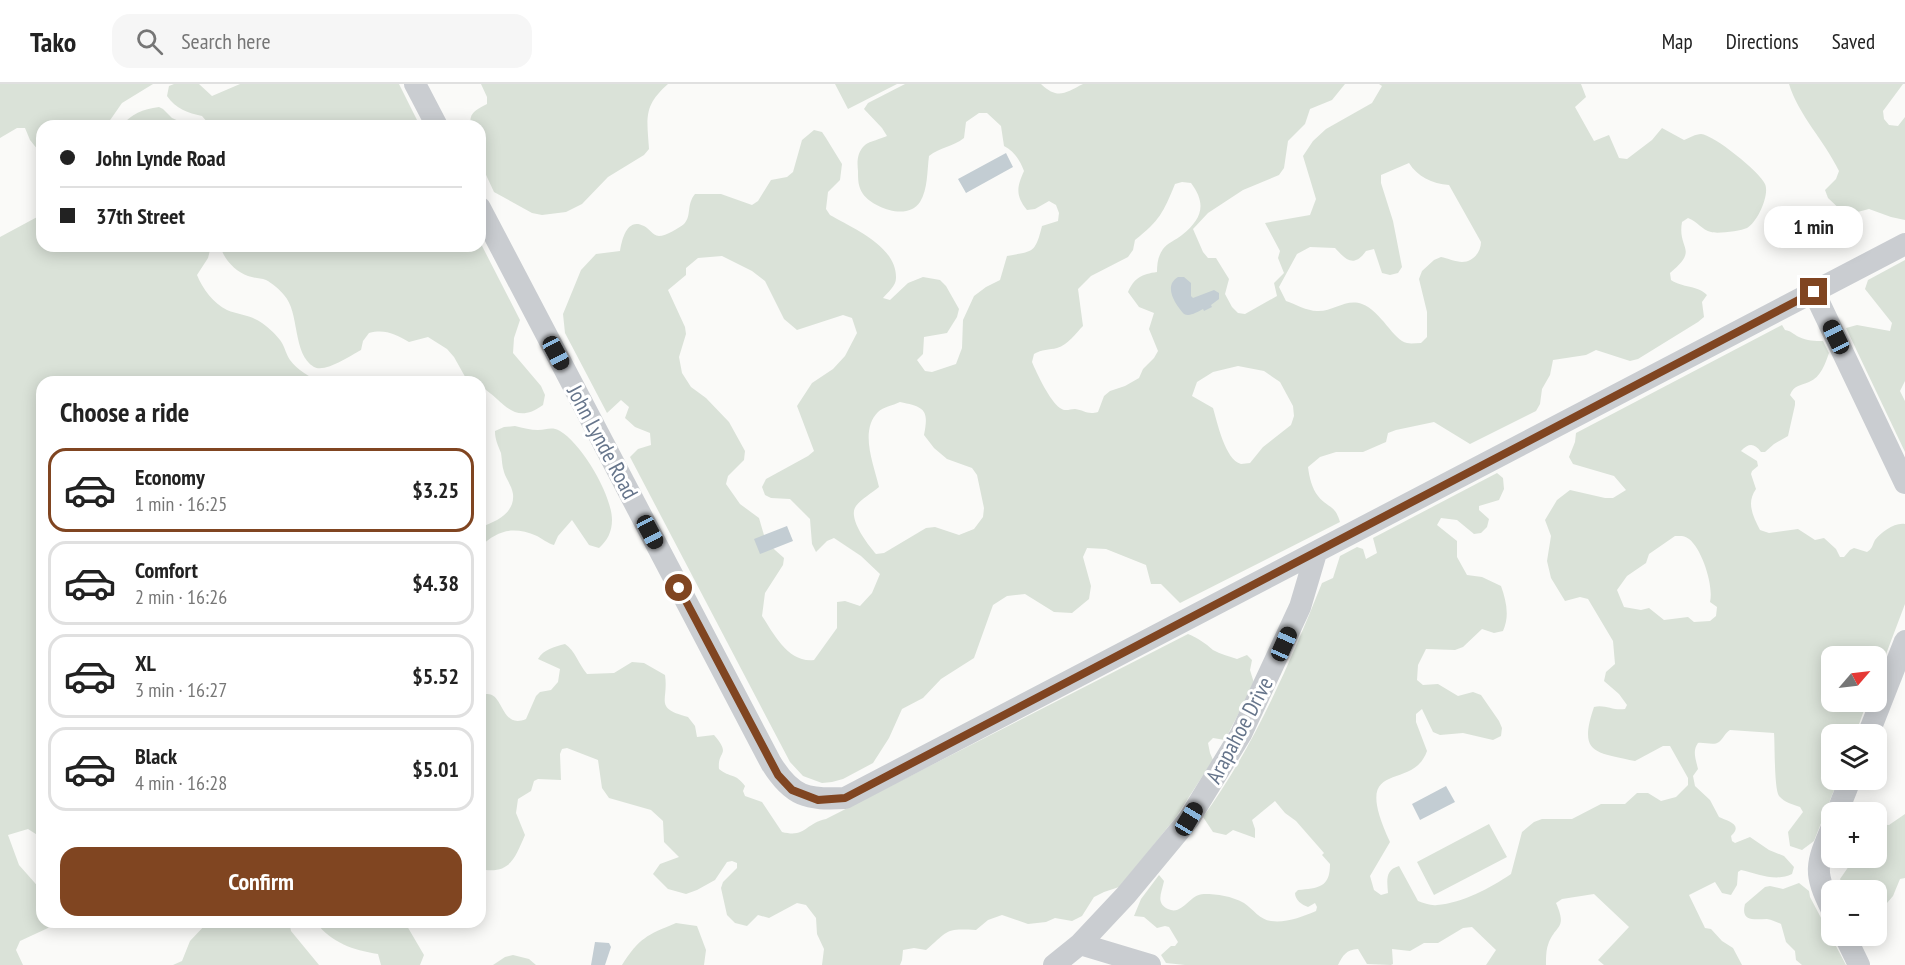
<!DOCTYPE html>
<html lang="en">
<head>
<meta charset="utf-8">
<style>
  body { margin:0; font-family:"PT Sans Narrow",sans-serif; background:#f6f6f6; color:#222; height:100vh; display:flex; flex-direction:column; font-size:22px; white-space:nowrap }
  * { box-sizing:border-box; margin:0 }
  p { font-size:20px; color:#767676 }
  .icon { flex:none; width:33px; height:33px; fill:none; stroke:currentColor; stroke-width:2; stroke-linecap:round; stroke-linejoin:round }
  .map { position:relative; flex:1; overflow:hidden }
  .side { position:absolute; left:36px; top:292px; width:450px; height:552px; display:flex; flex-direction:column; background:#fff; border-radius:18px; box-shadow:0 3px 15px #0003 }
  .side>* { flex:none }
  .guide { position:absolute; left:36px; top:36px; width:450px; height:132px; border-radius:18px; box-shadow:0 3px 15px #0003; display:grid; align-content:center; height:132px; padding:0 24px; background:#fff }
  .needle { width:39px; rotate:62deg }
  .tools { position:absolute; left:1821px; top:562px; display:grid; gap:12px }
  .tools a { display:grid; place-items:center; width:66px; height:66px; border-radius:12px; background:#fff; box-shadow:0 3px 15px #0003; font-size:30px }
  .end { position:absolute; width:27px; height:27px; margin:-14px; border:8px solid #804521; background:#fff; box-shadow:0 0 0 3px #fff }
  .from { border-radius:50% }
  .bubble { position:absolute; height:42px; border-radius:18px; background:#fff; box-shadow:0 3px 15px #0003; font-size:20px; font-weight:700; line-height:42px; text-align:center }
  .car { position:absolute; width:18px; height:36px; margin:-18px -9px; border-radius:8px; box-shadow:0 0 4px 2px #0007; background:linear-gradient(#222 24%,#8ab4d8 0 40%,#222 0 76%,#8ab4d8 0 86%,#222 0) }
  .guide b { display:flex; align-items:center; gap:21px; height:57px; font-size:22px }
  .guide b+b { border-top:2px solid #e0e0e0 }
  .guide i { width:15px; height:15px; background:#222 }
  ul { padding:0; list-style:none }
  li { display:flex; align-items:center; gap:18px; height:84px; margin:0 12px 9px; padding:0 12px; border:3px solid #e0e0e0; border-radius:18px }
  li div { flex:1 }
  li b { display:block; font-size:22px }
  li em { font-style:normal; font-weight:700 }
  li.active { border-color:#804521 }
  li>.icon { width:54px; height:54px; stroke-width:1.5 }
  h2 { padding:0 24px; font-size:27px; line-height:72px }
  .primary-button { display:flex; gap:12px; margin-top:auto; padding:12px 24px }
  .primary-button a { flex:1; height:69px; border-radius:18px; background:#804521; color:#fff; font-size:24px; font-weight:700; line-height:69px; text-align:center }
  header { display:flex; align-items:center; gap:36px; box-sizing:border-box; height:84px; padding:0 30px; background:#fff; border-bottom:2px solid #e0e0e0 }
  header strong { font-size:28px }
  nav { display:flex; gap:33px; margin-inline-start:auto; font-size:21px }
  .search { width:420px; height:54px; background:#f6f6f6; display:flex; align-items:center; gap:15px; box-sizing:border-box; padding:0 21px; border-radius:18px; color:#767676; font-size:22px }
  .map>svg:first-child { display:block }
</style>
</head>
<body>
<header>
<strong>Tako</strong>
<div class="search"><svg class="icon" aria-label="search" viewBox="0 0 24 24"><circle cx="10" cy="10" r="6"/><path d="M15 15l6 6"/></svg>Search here</div>
<nav><a>Map</a><a>Directions</a><a>Saved</a></nav>
</header>
<div class="map">
<svg width="1905" height="881" viewBox="0 0 1905 881">
  <rect width="100%" height="100%" fill="#fafaf8"/>
  <!-- green -->
  <path fill="#dae2d8" fill-rule="evenodd" d="M0,0h153l-31,19 -16,23h-64v29l-12,-15 -5,-12h-8l-17,10z
    M174,0h25l13,12 28,-12h159l21,42h-213l1,-3 -6,-7c-14,-3 -26,-7 -35,-20l2,-10z
    M481,0h187c-25,22 -21,34 -19,65l-5,6 -36,22 -26,27 -16,8 -24,3 -10,-2 -38,-21 -14,-30v-36h-9c-3,-13 5,-16 16,-22v-7z
    M835,0h62l-49,25z
    M905,0h136c17,16 24,9 42,0h262l-13,16 -22,9 -5,15 -17,17 -4,27 -5,7 -36,15 -35,23 -15,16 10,23 5,6h8l13,21 -4,15 7,13 6,6 7,1 32,-18 -3,-13 10,-10 -6,-15 2,-7 -15,-28 45,-8 6,-16 -13,-43 10,-15 13,-12 46,-26 10,-17 -3,-2h202l5,13 -11,10 19,34 15,-6 10,23 8,1 25,-19 10,-12 22,12c5,-2 12,-6 17,-6 13,1 59,38 64,50 5,11 -8,39 -18,44 -6,3 -30,6 -36,4 -9,-2 -14,-11 -23,-14l-6,4c-5,28 18,26 -12,51l1,7c12,8 26,5 36,15l-5,7 2,15 -6,5 -60,37 -8,2 -34,-11 -10,5 -33,5 -3,15 -8,14 -2,15 -4,7 -66,33 -36,-22 -38,8 -8,3 -2,9 -23,10h-27l-16,5 -12,10c1,9 4,22 10,29 9,12 17,8 22,26l-160,81 -19,-19h-10l-5,-19 -40,-16 -19,-1 -4,9 8,29 -2,13 -17,14 -18,-1 -29,-18 -18,2 -14,9 -19,53 -33,21 -18,19 -21,11 -13,29 -16,25 -30,16 -11,3 -10,1 -19,-7 -13,-14 -160,-305 8,-8 13,-4 -1,-12 -15,-6 -10,-9 4,-11 -8,-7 -14,13 -42,-80 -2,-19 18,-44 15,-16 24,-3c2,-12 7,-34 24,-25 6,3 8,9 15,10 7,0 20,-8 25,-12 8,-8 2,-19 11,-30h26l31,11 6,-4 13,-21 16,-3 6,-5 9,-32 12,-10 8,2 4,6 16,26 -2,16 -12,12 -2,17 4,6c22,13 67,31 66,63 0,8 -8,14 -13,20l7,2 18,-17 15,-6 17,3 6,6 13,23 -2,8 -10,16 -23,4 -1,17 -6,6 8,11 7,1 24,-8 6,-16 1,-28 11,-24 12,-9 14,-7 7,-24c26,-5 28,-2 35,-30l16,-5 1,-8 -3,-8 -7,-4 -14,8 -8,1c-12,-15 -10,-23 -3,-39 -4,-11 -10,-20 -20,-25l-3,-20 -14,-13h-8l-13,9 -2,16c-11,9 -24,9 -35,18 -2,15 -1,33 -9,46 -12,19 -47,6 -57,-8 -5,-7 -5,-15 -5,-23 -1,-9 -1,-19 7,-26 5,-4 16,-6 22,-9l-5,-8 -18,-19 4,-6zM1409,79c8,13 23,21 40,22l32,57c0,10 -8,20 -19,20 -6,0 -15,-4 -21,-5l-7,3 -12,11 -3,8 8,33v25l-6,6c-5,0 -10,1 -14,0 -13,-2 -26,-32 -45,-39 -16,-6 -29,8 -45,7 -10,0 -22,-7 -31,-10l-7,-14 18,-33 13,-7 25,1c11,12 19,20 31,3l8,-2 8,24 8,2 8,-2 4,-6 -9,-46 -12,-38v-8zM1182,98l9,1c16,21 11,36 -9,52 -6,5 -15,8 -19,14 -5,7 -6,15 -6,23 -15,2 -23,6 -29,20l11,15 15,6 -5,16 9,22 -4,7 -11,11 -4,9 -14,8 -15,5 -6,5 -6,16c-11,3 -14,-2 -23,-3 -6,0 -9,3 -15,-1 -10,-7 -23,-34 -28,-46l2,-8c8,-5 15,-4 23,-6 11,-3 19,-15 26,-22l-5,-37 13,-13 37,-19 5,-7 2,-10c25,-20 28,-27 40,-56zM722,172l30,15 13,10 19,38 13,11 46,-15 9,3 5,15 -12,23 -12,13 -21,14 -15,23 17,45 -6,5 -42,23 -4,8 3,8 6,3 19,1 20,20 2,25 4,8 11,-11 7,-3 27,18 19,18 -8,19 -12,13 -15,-5 -8,1v26l-23,32c-26,3 -40,-26 -52,-44l3,-23 18,-28 1,-7 -18,-16 -7,-24 -19,-14 -14,-20 2,-8 16,-16 1,-9 -16,-29 -23,-24 -15,-11 -9,-14 -3,-16 7,-23 -1,-7 -17,-37 18,-15v-7l12,-10zM1238,282l26,5 16,11 13,24 1,10 -3,9 -28,22 -13,16c-3,0 -6,1 -9,1 -16,-4 -24,-43 -28,-56l-21,-12 5,-14 16,-10zM900,318c25,5 29,8 24,33l10,13 13,11 25,9 5,7 7,33 -1,9 -9,12 -15,6 -24,-8 -9,1 -42,25 -8,1c-8,-9 -29,-36 -20,-48 5,-7 16,-13 23,-19 -5,-22 -20,-56 -1,-75 5,-5 16,-7 22,-10z
    M1789,0h114l-20,27 1,8 5,6 9,1 7,-9v103l-14,-3 -22,-8 -23,6 -18,-17 -3,-8 11,-11 3,-8c-15,-31 -40,-55 -50,-87z
    M159,23l4,2 9,9 18,8h-69c11,-12 21,-17 38,-19z
    M42,124v38h169l-3,12 -11,17c5,13 17,29 30,35 12,5 24,5 35,13 7,5 16,13 20,20 3,5 4,11 8,17 7,10 19,16 29,22h-277v456l-14,-9 -20,6 11,30 23,26v31l9,1 -3,5 -28,13 -4,9 7,15h-23v-728l39,-21z
    M480,158l40,78 -6,18 -1,15 28,33 4,9 -2,10c-30,22 -39,-5 -63,-19v-4h-12l-14,-25 -7,-8 -19,-12 -19,5c-14,-8 -24,-13 -40,-9l-6,8 -2,9c-11,6 -36,23 -47,17 -22,-13 -14,-55 -30,-72 -4,-5 -12,-12 -18,-15 -6,-2 -13,-2 -18,-4 -12,-4 -26,-18 -27,-30h259z
    M1905,176v121l-5,10 5,10v51l-59,-124 11,-3 33,6 2,-8 -27,-34 3,-9z
    M1782,241l3,5c6,1 8,4 14,7 8,4 16,4 24,4l6,12c-4,11 -8,24 -20,29 -9,4 -15,3 -19,13l5,6v4l-7,31 -14,8 -9,8h-4c-7,-9 -12,-9 -20,-1l16,10 1,5 -6,5 -1,3 5,15c-10,14 -3,27 4,41l9,3 29,-4 17,11 9,-2 12,11 4,8h4l6,-7 4,-2 13,4c5,-3 5,-6 8,-12 6,-8 20,-18 30,-16v80l-28,74 -1,-21h-44v45h35l-12,33h-23v45h6l-24,61 -12,9 -12,-4 -2,-14 15,-20 -3,-5c-8,-3 -15,-4 -21,-11 -5,-7 -4,-51 -5,-63l-44,-3c-5,3 -7,9 -11,12 -5,4 -15,0 -21,1 -6,8 -2,17 0,26l-5,7 2,10 15,14 9,17c8,4 25,7 12,19l1,5 3,2 15,-6 19,13 15,6 10,11 -2,7c-16,8 -34,0 -51,-4l-3,2 -1,13 -6,10 -9,-2 -7,-11 -26,13 16,33 6,1 11,12 11,7 9,17h-138l-6,-5 31,-33 -35,-33 -32,5 -6,4c12,27 -1,21 -8,42 -2,5 -2,14 -2,20h-60l10,-15 -24,-23 -9,1 -25,15h-14l-14,8 -18,-2 1,15 -2,1 -24,-1 -9,-15c-12,1 -15,6 -20,16h-153l-19,-2 -5,-8 10,-9h4l3,-4 -9,-15 -4,-1 -8,2 -13,-11 -10,-1 7,-17 18,-24 5,6c-2,11 -9,22 4,28 15,7 21,-15 36,-15 14,0 27,2 40,9 9,6 16,17 27,18 15,2 31,-4 45,-10l1,-4 -2,-4 -7,4c-6,-2 -13,-7 -13,-14l3,-3c20,-2 32,-2 32,-26l-8,-9 2,-2 -28,-32 -11,-8 -10,-12 -23,19 3,9v9l-22,-8 -7,5 -13,-3 -10,-15c52,-72 86,-152 119,-234l11,-5 7,-22 17,-9 6,2 3,10 11,-6 -4,-15 124,-65 6,5 1,11 -5,11 -20,6v4l10,9 -2,8 -6,6 -7,1 -17,-14 -16,-2 -4,7 20,16v16l10,18 15,2 19,9c5,14 9,30 2,45l-9,2 -12,-4 -19,18 -8,3 -29,-1 -8,16 -1,15 6,5 15,-1 20,12 15,-4 8,3 18,26 3,7 -1,8 -8,4 -30,-7 -23,2 -7,-3 -11,-23 -6,5v8l11,29c-15,43 -78,3 -37,91l-20,34 4,14 7,5 7,-2c-1,-13 -3,-23 11,-27l19,35c6,2 13,5 19,4 26,-2 53,-17 74,-31l11,-42 12,-10 8,-3h30l29,-15h24l12,-11h11l13,8 15,-4 12,-12v-7l-18,-32h-7l-28,15c-40,-9 -57,-7 -41,-54 11,-3 19,4 31,2l2,-4 -8,-11 -15,-13 2,-9 9,-8 -2,-23 -25,-42 -8,-2 -15,4 -14,-23 -4,-17 4,-25 -6,-16 12,-20 13,-10 35,8h8l13,-8 -12,-14 -41,-12 -4,-7 6,-15 1,-9zM1675,452c5,0 9,-1 14,3 13,10 25,47 21,63l7,5 -1,9 -6,5 -16,1 -6,-5 -24,3 -15,-12 -8,2 -17,-3 -7,-17 10,-14 19,-13 3,-9z
    M515,342c8,2 16,4 23,4 9,0 13,-4 22,1 22,13 52,64 52,89 0,12 -5,21 -13,28l-10,-3 -17,-25 -14,16 -4,9c-7,-2 -11,-6 -17,-9 -24,-10 -39,-6 -57,11v-20c16,-5 35,-14 33,-33 -1,-8 -7,-15 -9,-22 -2,-6 -2,-12 -3,-19 -3,-8 -6,-13 -6,-22l9,-4z
    M1188,550c10,4 17,9 25,16 7,4 16,6 24,9l10,-4 5,5 -2,10 4,13 -29,57 -12,-2 -5,5 2,10 3,7 -37,57 -28,35 -29,35 -15,5 -10,5 -12,19 -10,5 -17,-3 -9,4 -18,2 -26,-9 -14,5 -12,10c-31,-2 -27,0 -50,20l-12,-2 -11,2 -1,10 -2,5h-78l2,-16 -7,-15 -1,-16 -10,-13 -9,-2 -28,15 -11,-3 -11,11 -12,-3 -8,-8 -6,-27 2,-6 14,-14v-5l-5,-2 -5,1 -12,18 -18,10 -11,4 -18,-5 -15,-15 7,-10 19,-7 -15,-15 -1,-21 -12,-11 -42,-12 -7,-10 -4,-28 -31,-12 -5,1 -2,5 1,26 -23,-1 -4,2 -3,10 -13,8 -2,14 9,22c-10,23 -15,40 -45,34v-173c25,-12 18,35 46,23l10,-23 4,-4 11,-2 7,-8 2,-13 -22,-10c6,-10 16,-12 27,-15 10,6 14,21 22,30l27,-1 18,-11 12,1 21,12c4,26 -12,33 23,42l7,9 2,11 17,-2c18,21 3,15 5,34 11,9 17,4 26,17l-2,5 2,5 17,6 20,30c24,6 22,-8 44,-13z
    M1905,730v64l-5,1 -7,17 -6,7 -10,2 -1,-14h-30l-6,-12 9,-13 1,-8h26l1,-34 12,1z
    M1489,740l18,33 -73,38 -17,-33z
    M1799,799l10,8 1,6 36,68h-44l-6,-5 -1,-9 -9,-9 -5,-18c-4,-2 -9,-4 -14,-5 -11,0 -27,4 -22,-15l20,-17 5,-1 13,3z
    M207,839h91l-8,3 1,5 28,34h-146l9,-4 8,-20z
    M316,839h90l1,3 17,29 -4,10h-39l-3,-11c-26,-4 -45,-11 -62,-31z
    M676,839l21,3 9,24 -2,15h-82c17,-27 25,-30 54,-42z
    M513,871l16,4 7,6h-43l12,-8z"/>
  <!-- water -->
  <path fill="#c3cdd3" d="M1006,69l7,14 -47,26 -8,-14z
    M1178,193h6l7,6v13l2,2 21,-8 5,3v6l-8,6 1,2 -8,4 -1,-2c-6,3 -13,8 -19,5 -9,-10 -21,-28 -6,-37z
    M787,442l6,15 -33,13 -6,-15z
    M1446,702l9,16 -35,18 -8,-16z
    M595,858l14,1 2,4 -6,18h-14z"/>
  <g fill="none" stroke-linecap="round" stroke-linejoin="round">
    <!-- minor -->
    <path stroke="#cacdd1" stroke-width="22" d="M415,0l22,42
      M480,124l291,555c21,34 36,37 74,35l1060,-554
      M1814,208l91,191
      M1868,651l37,-94
      M1837,729l13,-33
      M1832,743c-16,38 -19,45 0,83
      M1845,852l14,29
      M1080,860l70,21
      M1054,881l26,-21 46,-49 63,-76 52,-85 59,-127 16,-54"/>
  </g>
  <g fill="none" stroke-linecap="round" stroke-linejoin="round">
    <!-- route -->
    <path stroke="#804521" stroke-width="8" d="M679,504l99,187 14,15 26,10 27,-2 969,-506"/>
  </g>
  <g text-anchor="middle" dominant-baseline="central" stroke-width="6" stroke-linejoin="round" paint-order="stroke">
    <!-- street labels -->
    <g font-size="22" fill="#66758b" stroke="#fff">
      <text transform="translate(603 358) rotate(62)">John Lynde Road</text>
      <text transform="translate(1239 646) rotate(-62)">Arapahoe Drive</text>
    </g>
  </g>
</svg>
<div class="tools">
<a><svg class="needle" viewBox="-14 -14 28 28"><path d="M0-13l5 13h-10z" fill="#e53935"/><path d="M0 13l5-13h-10z" fill="#767676"/></svg></a>
<a><svg class="icon" aria-label="layers" viewBox="0 0 24 24"><path d="M12 4l9 5-9 5-9-5zM3 14l9 5 9-5"/></svg></a>
<a>+</a>
<a>−</a>
</div>
<i class="end from" style="left:679px;top:504px"></i>
<i class="end" style="left:1814px;top:208px"></i>
<div class="bubble" style="left:1764px;top:122px;width:99px">1 min</div>
<i class="car" style="left:1836px;top:253px;rotate:334deg"></i>
<i class="car" style="left:556px;top:269px;rotate:152deg"></i>
<i class="car" style="left:650px;top:448px;rotate:152deg"></i>
<i class="car" style="left:1284px;top:560px;rotate:24deg"></i>
<i class="car" style="left:1189px;top:735px;rotate:31deg"></i>
<div class="guide">
<b><i class="from"></i>John Lynde Road</b>
<b><i></i>37th Street</b>
</div>
<section class="side">
<h2>Choose a ride</h2>
<ul>
<li class="active"><svg class="icon" aria-label="car" viewBox="0 0 24 24"><path d="M5 17H2v-5l4-1 3-4h7l3 4 3 1v5h-3M9 17h6M6 11h13"/><circle cx="7" cy="17" r="2"/><circle cx="17" cy="17" r="2"/></svg><div><b>Economy</b><p>1 min · 16:25</p></div><em>$3.25</em></li>
<li><svg class="icon" aria-label="car" viewBox="0 0 24 24"><path d="M5 17H2v-5l4-1 3-4h7l3 4 3 1v5h-3M9 17h6M6 11h13"/><circle cx="7" cy="17" r="2"/><circle cx="17" cy="17" r="2"/></svg><div><b>Comfort</b><p>2 min · 16:26</p></div><em>$4.38</em></li>
<li><svg class="icon" aria-label="car" viewBox="0 0 24 24"><path d="M5 17H2v-5l4-1 3-4h7l3 4 3 1v5h-3M9 17h6M6 11h13"/><circle cx="7" cy="17" r="2"/><circle cx="17" cy="17" r="2"/></svg><div><b>XL</b><p>3 min · 16:27</p></div><em>$5.52</em></li>
<li><svg class="icon" aria-label="car" viewBox="0 0 24 24"><path d="M5 17H2v-5l4-1 3-4h7l3 4 3 1v5h-3M9 17h6M6 11h13"/><circle cx="7" cy="17" r="2"/><circle cx="17" cy="17" r="2"/></svg><div><b>Black</b><p>4 min · 16:28</p></div><em>$5.01</em></li>
</ul>
<div class="primary-button"><a>Confirm</a></div>
</section>
</div>
</body>
</html>
